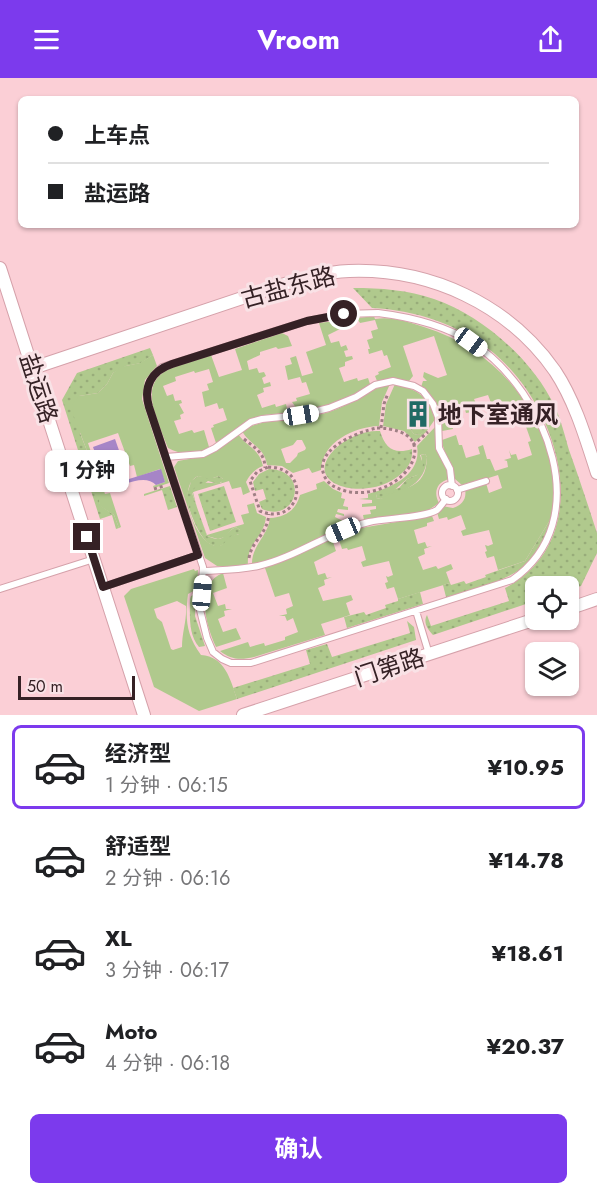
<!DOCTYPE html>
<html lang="zh">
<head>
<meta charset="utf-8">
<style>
  body { margin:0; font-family:Jost,"Noto Sans SC",sans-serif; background:#f6f6f6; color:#202124; height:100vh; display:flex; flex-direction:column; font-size:22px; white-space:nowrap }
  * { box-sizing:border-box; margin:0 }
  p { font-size:20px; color:#757577 }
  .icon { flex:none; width:33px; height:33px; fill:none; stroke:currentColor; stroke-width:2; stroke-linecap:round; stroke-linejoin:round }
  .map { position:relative; height:637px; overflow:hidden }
  .sheet { display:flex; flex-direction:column; background:#fff; flex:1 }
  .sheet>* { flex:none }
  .top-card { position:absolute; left:18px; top:18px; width:561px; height:132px; border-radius:9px; box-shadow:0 2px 4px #0004; display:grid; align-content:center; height:132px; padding:0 30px; background:#fff }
  .fabs { position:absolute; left:525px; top:498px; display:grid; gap:12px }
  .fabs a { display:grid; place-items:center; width:54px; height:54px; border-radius:9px; background:#fff; box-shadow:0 2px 4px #0004; font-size:30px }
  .scale { position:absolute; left:18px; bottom:15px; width:117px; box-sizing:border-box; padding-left:6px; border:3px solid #352125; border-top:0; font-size:16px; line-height:21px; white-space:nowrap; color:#352125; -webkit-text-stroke:4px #f9e2e6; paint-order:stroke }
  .end { position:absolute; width:27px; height:27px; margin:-14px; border:8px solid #352125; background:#fff; box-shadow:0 0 0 3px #fff }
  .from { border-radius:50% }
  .bubble { position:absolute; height:42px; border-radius:9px; background:#fff; box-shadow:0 2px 4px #0004; font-size:20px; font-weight:700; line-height:42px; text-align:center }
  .car { position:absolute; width:18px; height:36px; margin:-18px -9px; border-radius:8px; box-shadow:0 0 4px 2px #0007; background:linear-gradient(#fff 24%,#345 0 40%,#fff 0 76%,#345 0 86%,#fff 0) }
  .top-card b { display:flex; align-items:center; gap:21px; height:57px; font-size:22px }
  .top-card b+b { border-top:2px solid #e0e0e0 }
  .top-card i { width:15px; height:15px; background:#202124 }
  ul { padding:10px 0 0; list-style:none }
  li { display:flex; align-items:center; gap:18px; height:84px; margin:0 12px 9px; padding:0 18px; border:3px solid transparent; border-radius:9px }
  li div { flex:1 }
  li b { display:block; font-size:22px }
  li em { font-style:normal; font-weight:700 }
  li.on { border-color:#7c3aed }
  li>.icon { width:54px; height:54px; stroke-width:1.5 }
  .primary-button { display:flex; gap:12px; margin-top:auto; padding:12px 30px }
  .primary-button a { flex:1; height:69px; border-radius:9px; background:#7c3aed; color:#fff; font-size:24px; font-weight:700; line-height:69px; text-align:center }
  header { display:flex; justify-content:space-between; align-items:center; height:78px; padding:0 30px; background:#7c3aed; color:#fff; font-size:27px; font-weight:700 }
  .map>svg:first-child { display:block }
</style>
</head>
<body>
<header><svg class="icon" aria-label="menu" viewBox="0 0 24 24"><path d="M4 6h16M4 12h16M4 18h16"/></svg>Vroom<svg class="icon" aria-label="share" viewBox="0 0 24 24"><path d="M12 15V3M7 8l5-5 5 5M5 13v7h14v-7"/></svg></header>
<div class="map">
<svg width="597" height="637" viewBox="0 0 597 637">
  <defs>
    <pattern id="grass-dots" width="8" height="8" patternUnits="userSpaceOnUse" patternTransform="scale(1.5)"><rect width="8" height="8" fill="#b0c98d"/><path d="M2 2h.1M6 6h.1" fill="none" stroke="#98ac7a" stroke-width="1.8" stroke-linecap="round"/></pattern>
  </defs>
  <rect width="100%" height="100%" fill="#fbcfd6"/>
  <!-- grass -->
  <path fill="url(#grass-dots)" d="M353,210c28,0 55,2 81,11 49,17 99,61 121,108 6,13 10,29 14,43 10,28 19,55 28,83v20l-16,33 -12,4 -1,-4h-32l-1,15 -102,34c-6,-6 -10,-13 -6,-20l4,11 78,-25 -4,-13c92,-48 58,-180 -15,-238 -33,-26 -75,-40 -118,-42z
    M150,270l3,7 -12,8 -15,3 -13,7 -6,11 -9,9 -19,3 1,37 9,23 3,20 7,14v12l2,4 13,9 5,13 -3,1 -4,-14 -12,4 -38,-119 15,-27z
    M411,322h7l3,3 3,14 5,7v4l-9,7 -6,-1 -4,-5 3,-7 -1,-7 -4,-8z
    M380,353c5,17 14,24 32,18 1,10 -3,18 -10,24 -32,31 -107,13 -65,-26 11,-10 28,-17 43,-16z
    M425,376l2,3c-1,28 -24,34 -46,42l-5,-1 1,-4 22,-6 8,-9 10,-4 5,-15 -1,-5z
    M269,391c42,1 28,55 -7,40l-3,-7 7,-3 -3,-10 -8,2 -2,-9 6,-8z
    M198,398l15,2 6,-2 4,3v2l-5,3 -10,-3 -16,12 15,43c20,8 16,-3 29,-9l4,3v4c-13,3 -13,10 -20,12 -18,4 -30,-33 -33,-46 -1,-6 3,-13 4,-19z
    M170,408l7,21 -9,3 -6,-20 -18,6v-2z
    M224,408l12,36 -26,9 -12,-37z
    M559,432c-11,62 -61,72 -113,87l-3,-12 7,-2 1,2 13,-4 2,3 20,-7 -1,-2 40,-14 28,-46z
    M420,514l3,12 -76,24 -3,-11 20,-5 2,3 20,-7 -1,-3 13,-4v-2z
    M196,516l-1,22 10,30 -6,1c-11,-13 -9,-32 -9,-48l1,-3z
    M407,543l7,6 2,13 -179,59 -4,-11 77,-24 -4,-14 21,-6 5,13 78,-24z"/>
  <!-- garden -->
  <path fill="#b0c98d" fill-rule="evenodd" d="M374,238l1,3c16,-3 34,3 49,8 61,19 102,62 124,121 8,21 14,39 11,62l-6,5 -28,46 -27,9 -4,-14 -7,2 -2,-6 2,-1 -2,-6 3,1 5,-2 -4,-14 -26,6 -2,-5 5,-2 -5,-14 -13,5 -1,-3 -8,2 -2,-7 5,-6 11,2c9,-3 14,-9 12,-19l21,-6 3,10 13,-5 -4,-13 -35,11 -8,-7c-2,-14 -12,-25 -13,-39l14,-5 3,10h3l4,13 14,-4 -2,-7 5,-2 4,14h3l5,12 13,-4 -1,-6 -3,-1 7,-2 -2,-8 2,5 5,-1 2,6 14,-5 -4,-13 3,-1 -7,-20 -3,1 -4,-13 -14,4 2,7 -5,1 2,5 -2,1 -5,-7 4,-1 -3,-11h-3l-5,-13 -14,4 3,7 -5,2 2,8 -2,-4 -6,1 -2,-7 -13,5 4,13 -3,1 1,4 -11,2c-2,-18 -4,-33 -21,-44l2,-6h4l-4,-4 1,-5 14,6 9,-3 -13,-39 -31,10 10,30 -4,5 -18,-3 -14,3 -2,-5 4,-2 -1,-2 13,-5 -4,-12 -3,1 -2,-6 -13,4 -1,-5h2l-3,-9 6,-2 -2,-7 7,-2 -3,-9 -15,3 -2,-3 -16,6v2l-14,7 3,8 8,-2 2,6 5,-2 2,5 -4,1 2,6 6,-1 1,3 -8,3v4l-6,2 5,14 13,-4 1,3 10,-3 2,6c-19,17 -46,24 -71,28l-7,-10 5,-1 -1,-3 14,-4 -4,-12 -4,1 -2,-6 -12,3 -3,-14 7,-2 -2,-6 6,-2 6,20 11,-3 -7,-21 20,-7 -7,-22z
    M282,255l6,3 4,10 -14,3 -2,-2 -16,5v3l-13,6 2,9 8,-2 2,5 5,-1 2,4 -4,2 2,6 6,-2 1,4 -8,2 1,4 -7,3 5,13 13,-4 1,3 10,-3 2,9 -24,2 -14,4 -34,24 -5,-15 3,-1 -1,-2 14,-5 -4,-12 -4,1 -2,-6 -12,4 -3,-15 7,-2 -2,-6 6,-2 -4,-13 -14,4 -1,-2 -19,6 1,4 -13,5 4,10 6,-2 2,7 6,-1 1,3 -3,1 5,9 -4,2 1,4 -7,2 5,13 13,-4 2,3 10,-3 5,17c-11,9 -29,8 -41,1 -8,-22 -31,-62 -2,-77 14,-8 31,-11 45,-16l8,22 23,-7 -7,-21z
    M153,277l4,11 -12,14 -3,19 27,84 -15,5 -1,-2 12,-4 -5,-13 -23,8 -3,-12 -4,1 -12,-33 -30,10 17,51 5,-1 11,34 -2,1 -5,-13 -14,-9 -1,-4v-12l-7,-14 -3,-20 -15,-39 -2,-12 7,-9 19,-3 9,-9 6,-11 8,-6 19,-4z
    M390,306l-8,18 -3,24c-25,1 -57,16 -58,44l-9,3 -3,-5 -16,5 -11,-7 -15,-1c-3,-18 -17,-20 -25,-34 26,-16 58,-10 87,-19 22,-7 39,-23 61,-28zM297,362h5l4,8 -1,2 -7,3 -1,3 -7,7h-4l-5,-14 12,-4z
    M395,306c23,6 32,11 41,34l-10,14 -11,10 -11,-11 -21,-5 3,-22zM411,322h7l3,3 2,12 6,9 -1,4 -8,7 -6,-1 -4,-5 3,-10 -5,-12z
    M436,348c-3,28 9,30 13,53 -12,3 -16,13 -10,24l-12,8 -63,9 -1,-5 8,-1 -1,-4 6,-1v-3l-14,1v-3l10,-1v-3l-13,-1 9,-1v-4c23,-6 54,-19 49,-48zM425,376l2,3c-1,35 -25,28 -46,42l-5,-1 1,-4 14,-1 16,-14 10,-4 5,-4 1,-7 -3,-9z
    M238,356c10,14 21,14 25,32 -8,3 -13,8 -17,16l4,10 -7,3 -2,-8 -9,2 -3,-8 -36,11 4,16 -5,-16c7,-13 17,-8 29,-9l2,-4 -4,-3 -9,3 -12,-3c-23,10 -3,67 18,70 8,1 9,-6 15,-10 1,0 8,-2 9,-2v-4l-4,-3 -4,2 -7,8 -7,2 -11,-3 -6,-17 6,16 37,-11 -3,-9 8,-2 -2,-8 7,-2 3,10 9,4c-2,21 -20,26 -18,49h-31l-12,-8 -31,-91 4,-6 22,-4 12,-4z
    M324,403l9,8 9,4 -1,5 4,1 -2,7 5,1v3l-10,-1 -1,3 7,2v2l-8,-2 -1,3 8,4 -3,7 -51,25 -37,12c-1,-19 16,-29 18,-47 16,-1 26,-8 30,-23l17,-6 -1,-5z
    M432,438l2,5 -7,2v3l-13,4 4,14 7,-2 2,5 5,-1 -8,3 1,5 -7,3 5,13 13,-4 2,3 13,-5 2,5 -7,3 4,11 -52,16 -4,-12 -7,2 -2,-6 3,-1 -2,-6 2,1 5,-2 -4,-14 -26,6 -2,-5 5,-2 -4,-14 -14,4 -1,-2 -5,1 -3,-9 2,-6 14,-5z
    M329,462l4,2 3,9 -22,11 4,13 7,-2 2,5 5,-1 -8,3 1,5 -7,3 5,13 28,-6 2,5 -7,3 4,12 -29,9 4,11 -71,22c-13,3 -23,3 -34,-6l28,-9 2,5 14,-4 1,3 20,-6v-3l13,-5 -5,-14 -6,3 -2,-5h-6l8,-2 -1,-5 7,-3 -4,-13 -14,4 -10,-29c22,-7 42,-21 64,-28z
    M194,491l1,2 3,-1 -1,19 -9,5c-3,24 -2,41 13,61 24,2 29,23 36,44l-38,12 -45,-24 -30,-91 7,-7zM177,523l9,5c1,14 -4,26 -4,41l-9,3 -2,-1 -9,-27 -5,-4 -3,-9z
    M223,495l4,15 -14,5 5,13 7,-2 1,5h6l-8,2 1,5 -7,3 5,13 13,-4 5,11 -25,8c-10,-21 -22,-63 7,-74z"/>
  <!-- water -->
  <path fill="#a685c7" d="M115,361l14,40 32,-10 4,13 -9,3c-11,-12 -35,1 -48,5l-15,-43z"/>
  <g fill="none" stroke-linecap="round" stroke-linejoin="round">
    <defs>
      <path id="service" d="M378,235c33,4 66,12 95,30 75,50 124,178 39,237l-261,83h-20l-9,-4 -9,-7 -6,-14 -7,-28 3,-43 -54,-160c-5,-17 0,-29 13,-40l145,-46 37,-7z
        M166,379l37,-3 12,-6 36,-26 11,-3 39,-4 28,-7 27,-11 19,-12 18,-4 21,5 9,5 10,13 5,13 1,31 11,21 2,17
        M442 415a8 8 0 1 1 16 0a8 8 0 1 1-16 0Z
        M457,412l29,-9
        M203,493c18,-1 37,-1 55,-5 39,-9 72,-35 111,-44 17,-4 56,-4 68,-12 3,-3 6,-7 9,-11
        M103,509l95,-32
        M0,511l94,-30
        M416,533l13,43"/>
      <path id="minor" d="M0,190l144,447
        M33,290l245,-82c23,-7 47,-14 71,-15 81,-3 159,33 206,100 20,30 31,68 42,102
        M568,531l29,-10
        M243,637l293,-96"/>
    </defs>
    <!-- service casing -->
    <use href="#service" stroke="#d5a1aa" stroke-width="8"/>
    <!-- minor casing -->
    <use href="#minor" stroke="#d5a1aa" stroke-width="14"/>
    <!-- path -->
    <path stroke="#9f7f84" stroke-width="3" stroke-dasharray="3 3" stroke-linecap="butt" d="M377,350c72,1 29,72 -27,64 -9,-2 -19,-5 -24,-13 -17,-28 31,-47 51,-51z
      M381,350l3,-24 4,-11
      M244,361c11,9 21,14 21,29
      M413,367l15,-13
      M268,389c46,1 32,61 -8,44l-10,-30 7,-9z
      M154,411l10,-3
      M249,480c3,-18 18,-23 20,-44"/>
    <!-- service -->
    <use href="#service" stroke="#fff" stroke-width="6"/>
    <!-- minor -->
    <use href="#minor" stroke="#fff" stroke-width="12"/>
  </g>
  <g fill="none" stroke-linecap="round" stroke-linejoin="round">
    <!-- route -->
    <path stroke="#352125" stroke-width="8" d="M87,459l16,50 95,-32 -49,-148c-6,-20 2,-36 23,-43l135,-43 37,-7"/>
  </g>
  <!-- icons -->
  <defs>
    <symbol id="building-bare" viewBox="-9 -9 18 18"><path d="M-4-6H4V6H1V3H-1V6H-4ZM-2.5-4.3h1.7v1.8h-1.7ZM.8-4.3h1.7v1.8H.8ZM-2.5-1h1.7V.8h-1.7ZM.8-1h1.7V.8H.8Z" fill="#206a64" stroke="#f9e2e6" stroke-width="2.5" paint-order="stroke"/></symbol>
  </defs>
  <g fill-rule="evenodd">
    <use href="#building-bare" x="399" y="317" width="38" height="38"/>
  </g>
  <g text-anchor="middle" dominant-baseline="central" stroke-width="6" stroke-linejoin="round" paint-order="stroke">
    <!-- street labels -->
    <g font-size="24" fill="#352125" stroke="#f9e2e6">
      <text transform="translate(288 209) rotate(-15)">古盐东路</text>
      <text transform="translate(39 310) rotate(72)">盐运路</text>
      <text transform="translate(389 589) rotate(-18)">门第路</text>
    </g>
    <!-- poi labels -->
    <g font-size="24" font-weight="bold" fill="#352125" stroke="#f9e2e6" text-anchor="start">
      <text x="438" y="336">地下室通风</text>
    </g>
  </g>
</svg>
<div class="fabs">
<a><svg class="icon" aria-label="locate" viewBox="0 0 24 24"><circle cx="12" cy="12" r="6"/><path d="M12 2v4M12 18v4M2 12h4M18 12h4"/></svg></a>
<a><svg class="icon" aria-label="layers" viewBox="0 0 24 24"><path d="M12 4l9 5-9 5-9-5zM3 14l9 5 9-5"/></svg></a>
</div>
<div class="scale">50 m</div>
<i class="end from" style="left:344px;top:236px"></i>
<i class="end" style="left:87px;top:459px"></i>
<div class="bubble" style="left:45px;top:372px;width:84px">1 分钟</div>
<i class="car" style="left:471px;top:264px;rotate:126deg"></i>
<i class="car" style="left:301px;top:337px;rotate:81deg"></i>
<i class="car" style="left:343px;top:452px;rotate:247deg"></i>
<i class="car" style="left:202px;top:515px;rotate:5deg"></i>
<div class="top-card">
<b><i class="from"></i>上车点</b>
<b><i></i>盐运路</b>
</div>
</div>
<section class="sheet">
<ul>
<li class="on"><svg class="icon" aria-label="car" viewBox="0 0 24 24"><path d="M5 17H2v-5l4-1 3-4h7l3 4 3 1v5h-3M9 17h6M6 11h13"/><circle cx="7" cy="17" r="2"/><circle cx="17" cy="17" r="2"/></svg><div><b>经济型</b><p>1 分钟 · 06:15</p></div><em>¥10.95</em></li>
<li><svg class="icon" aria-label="car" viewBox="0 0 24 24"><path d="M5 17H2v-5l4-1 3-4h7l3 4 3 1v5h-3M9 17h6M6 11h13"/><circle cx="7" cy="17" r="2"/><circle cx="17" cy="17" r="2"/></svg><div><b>舒适型</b><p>2 分钟 · 06:16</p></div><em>¥14.78</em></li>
<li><svg class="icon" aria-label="car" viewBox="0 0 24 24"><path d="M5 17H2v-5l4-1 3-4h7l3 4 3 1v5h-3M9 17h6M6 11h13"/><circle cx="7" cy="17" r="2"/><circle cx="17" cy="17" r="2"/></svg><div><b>XL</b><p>3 分钟 · 06:17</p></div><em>¥18.61</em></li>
<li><svg class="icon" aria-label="car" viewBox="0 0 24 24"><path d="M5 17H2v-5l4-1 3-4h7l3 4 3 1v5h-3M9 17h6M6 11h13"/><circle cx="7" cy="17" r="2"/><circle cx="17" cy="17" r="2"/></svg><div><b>Moto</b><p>4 分钟 · 06:18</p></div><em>¥20.37</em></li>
</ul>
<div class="primary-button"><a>确认</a></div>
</section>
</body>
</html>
